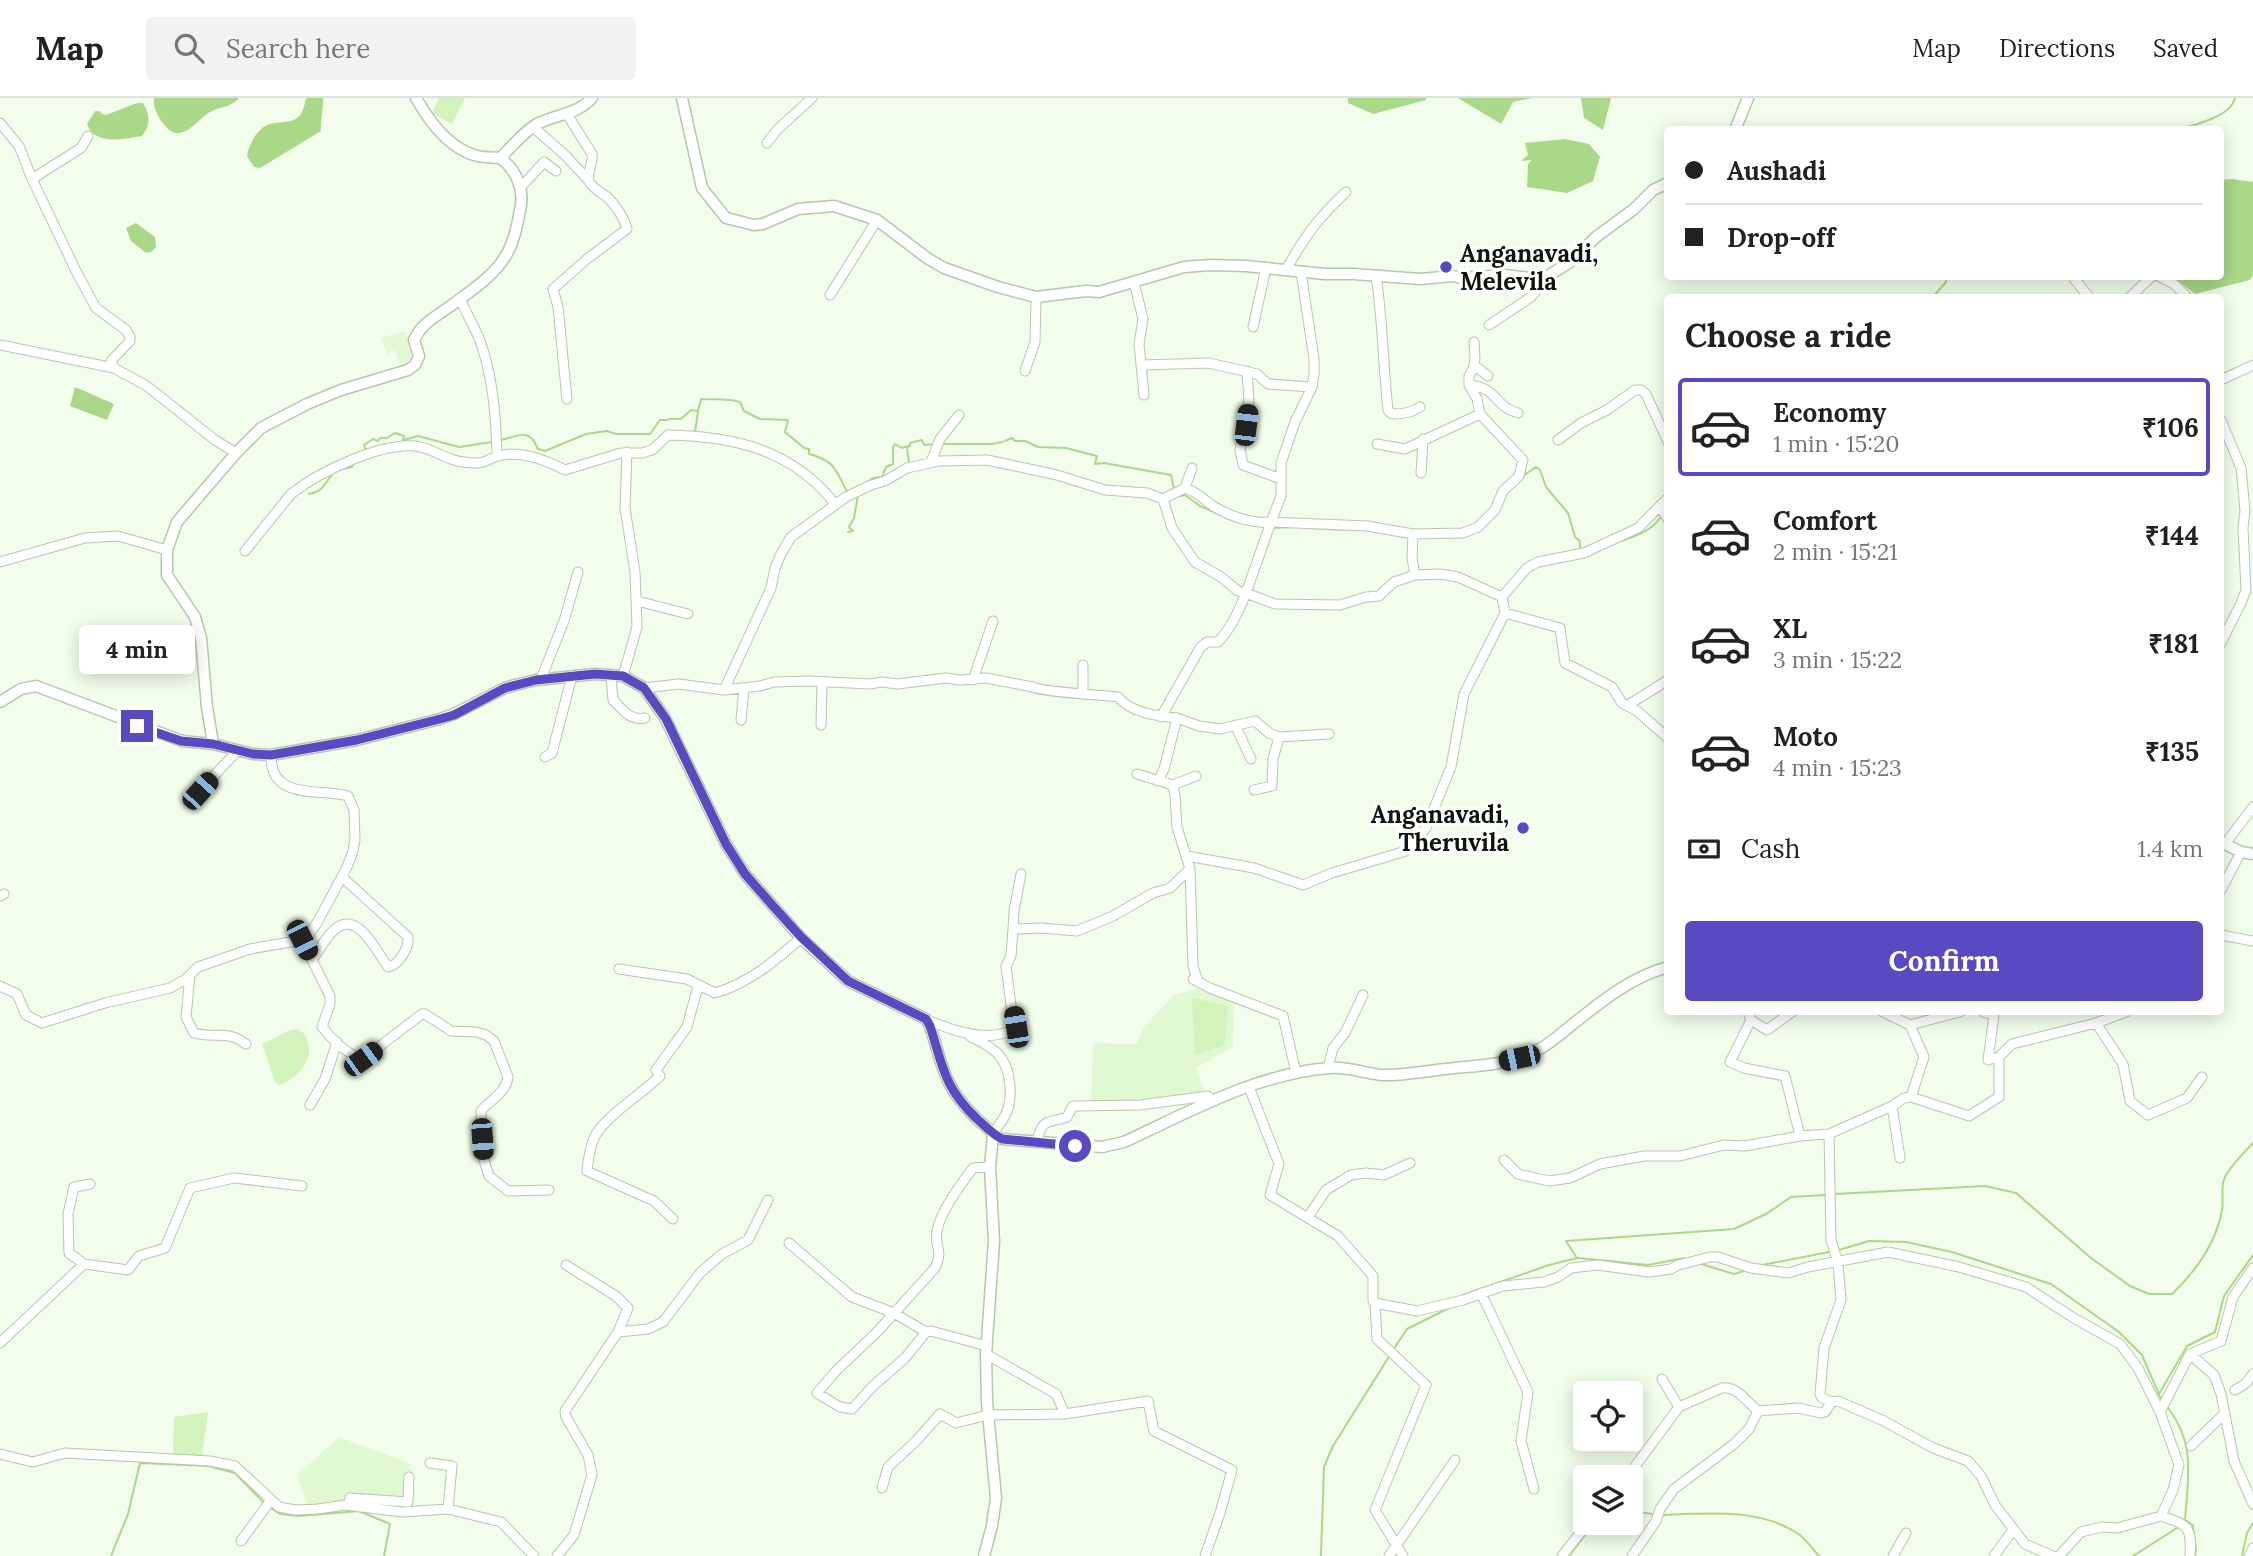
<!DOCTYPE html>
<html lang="en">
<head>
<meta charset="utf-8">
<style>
  body { margin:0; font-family:Lora,serif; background:#f2f2f2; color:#222; height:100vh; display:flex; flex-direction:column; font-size:26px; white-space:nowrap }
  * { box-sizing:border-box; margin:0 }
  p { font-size:23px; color:#767676 }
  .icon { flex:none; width:38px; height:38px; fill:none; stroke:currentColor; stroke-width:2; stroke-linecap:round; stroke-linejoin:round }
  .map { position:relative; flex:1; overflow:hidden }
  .details { position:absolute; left:1664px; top:196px; width:560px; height:721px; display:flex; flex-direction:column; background:#fff; border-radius:7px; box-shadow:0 4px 18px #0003 }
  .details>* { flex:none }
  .guide { position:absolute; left:1664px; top:28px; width:560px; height:154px; border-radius:7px; box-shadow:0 4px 18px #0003; display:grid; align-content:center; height:154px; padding:0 21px; background:#fff }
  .buttons { position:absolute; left:1573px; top:1283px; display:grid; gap:14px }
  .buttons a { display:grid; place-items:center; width:70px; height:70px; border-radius:7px; background:#fff; box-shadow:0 4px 18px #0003; font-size:35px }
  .end { position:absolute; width:32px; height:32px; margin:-16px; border:9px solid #594ac2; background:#fff; box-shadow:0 0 0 4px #fff }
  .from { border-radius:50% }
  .bubble { position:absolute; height:49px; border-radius:7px; background:#fff; box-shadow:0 4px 18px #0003; font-size:23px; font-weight:800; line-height:49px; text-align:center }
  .car { position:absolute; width:21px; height:42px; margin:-21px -10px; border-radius:9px; box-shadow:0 0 5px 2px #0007; background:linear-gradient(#222 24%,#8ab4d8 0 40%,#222 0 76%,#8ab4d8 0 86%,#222 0) }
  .guide b { display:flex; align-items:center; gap:24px; height:66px; font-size:26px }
  .guide b+b { border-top:2px solid #e0e0e0 }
  .guide i { width:18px; height:18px; background:#222 }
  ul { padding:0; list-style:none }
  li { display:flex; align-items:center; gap:21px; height:98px; margin:0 14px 10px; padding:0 7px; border:4px solid transparent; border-radius:7px }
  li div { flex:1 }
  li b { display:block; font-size:26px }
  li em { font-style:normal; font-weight:800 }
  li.on { border-color:#594ac2 }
  li>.icon { width:63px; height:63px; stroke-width:1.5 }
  h2 { padding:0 21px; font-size:32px; line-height:84px }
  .pay { display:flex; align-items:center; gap:18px; height:77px; padding:0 21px; font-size:26px }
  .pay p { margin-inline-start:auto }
  .button { display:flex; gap:14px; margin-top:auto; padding:14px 21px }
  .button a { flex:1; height:80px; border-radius:7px; background:#594ac2; color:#fff; font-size:28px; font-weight:800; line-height:80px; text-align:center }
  header { display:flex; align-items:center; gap:42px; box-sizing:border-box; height:98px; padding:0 35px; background:#fff; border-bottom:2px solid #e0e0e0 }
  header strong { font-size:33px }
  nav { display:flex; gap:38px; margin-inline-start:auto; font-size:24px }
  .search { width:490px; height:63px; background:#f2f2f2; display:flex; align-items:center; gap:18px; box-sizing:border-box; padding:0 24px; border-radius:7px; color:#767676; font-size:26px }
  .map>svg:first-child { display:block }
</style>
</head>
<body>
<header>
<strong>Map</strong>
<div class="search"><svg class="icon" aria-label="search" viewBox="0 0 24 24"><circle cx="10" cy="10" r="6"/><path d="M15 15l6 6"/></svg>Search here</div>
<nav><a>Map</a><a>Directions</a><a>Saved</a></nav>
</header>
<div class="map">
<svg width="2253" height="1458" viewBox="0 0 2253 1458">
  <rect width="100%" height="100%" fill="#f2feeb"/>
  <!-- built -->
  <path fill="#e1f9d2" d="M406,233l5,28 -12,5 -4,-14 -8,4 -6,-16z
    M1199,890l35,13 -1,46 -37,21 11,30 -116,13 2,-68 44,1 6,-16 31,-33z
    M339,1339l72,27 1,41 -67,-3 -37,4 -11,-31z"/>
  <!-- green -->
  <path fill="#d2f4bc" d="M439,0h26l-13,26 -20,-11z
    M1192,900l36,8 -3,39 -30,10z
    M297,931l8,5c2,5 4,12 4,17 -1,16 -16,30 -30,34l-4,-3 -13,-38c13,-4 20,-14 35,-15z
    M208,1314l-6,43 -29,1 1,-39z"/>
  <!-- water -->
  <path fill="#a9d888" d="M154,0h85c-8,9 -15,8 -25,12 -19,8 -33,42 -54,9 -4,-7 -7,-13 -6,-21z
    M306,0h17c1,11 -3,21 -2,33l-61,37 -6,-1 -7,-11c2,-13 12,-32 28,-33 20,-2 27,-2 31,-25z
    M1348,0h78v2l-53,14 -25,-11z
    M1458,0h74l-19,4 -12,22z
    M1581,0h30l-8,32 -19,-12z
    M137,5h6c7,12 8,22 -1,33 -18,3 -48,10 -55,-12l8,-13h4l3,3 4,1z
    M1565,41l24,5 11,13 -7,24 -26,12 -40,-6 1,-23 4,-4 -11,1 7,-6 -3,-12z
    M2232,81l21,3v93l-3,5 -55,14 -22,-17 48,-1v-96z
    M136,125l19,14 1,10 -5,5 -5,1 -15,-12 -5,-13z
    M75,289l39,17 -7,16 -37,-14z"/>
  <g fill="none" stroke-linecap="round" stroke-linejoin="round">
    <!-- stream -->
    <path stroke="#a9d888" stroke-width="2" d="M2178,32c18,-6 53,-13 57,-32
      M1932,200l14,-16v-6
      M669,321h12l10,-9 7,1 3,-12c13,1 27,-1 39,3l4,9 16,8 28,1 -3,12 19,16 5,1v5c27,7 26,16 39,39
      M695,334l3,-20
      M501,342c19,-4 28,-13 37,9l7,2 41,-17 21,-3 9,3h34l10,-14h8
      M1005,343l7,-3 3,3h10l13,6 28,1 31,8 -2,8 9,-1 67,12 3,14
      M940,346h52l11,-2
      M366,353l-2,-6 9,-6 5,2 2,-3h7l8,-5 9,3 -1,4 15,-4 41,11 33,-5
      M909,365l-2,-16 3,-1v-3l12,-3 2,5 11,-1
      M341,371l11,-2 1,-3
      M1523,378l13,-9 4,3 6,17 22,26 7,24 5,4v9
      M864,386l9,-6 9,-1 4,-10 7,-3v-17l2,-3 7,4 7,-2
      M309,396c14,-2 16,-11 24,-21
      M1180,398l5,-1 15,11 23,10
      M1272,430l19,-1
      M1310,430c12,0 23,3 36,1
      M848,434l5,-1 -4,-4 5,-9 4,-23
      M1621,443c15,-5 30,-10 39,-23
      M1835,1096l150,-8 31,7 75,65 39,28 19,8h23c24,-23 44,-50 50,-84 2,-10 -2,-24 3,-33 6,-12 18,-23 28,-34
      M1839,1152l30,-9 37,1 46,10 99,32 68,48 23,23 19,44
      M1578,1160l70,7 36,-7
      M1701,1166l33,10 10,-3
      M1762,1167l67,-13
      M1463,1197l86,-30 28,-7 -11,-17 168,-12 32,-15 25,-17 34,-2
      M1393,1252l14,-21 44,-22
      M2159,1296l28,-48 28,-14 9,-36 29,-41
      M2168,1310c28,36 20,69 17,112l8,5 3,25 -1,6
      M271,1410l9,6 19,2 60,-5 31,13 -6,32
      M1631,1413l22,3
      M1664,1417c45,-2 98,-7 136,20 7,6 13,14 19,21
      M111,1458l17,-42 12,-51 69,3 26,7 29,30
      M1321,1458l3,-89 9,-21 57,-91
      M1569,1458l26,-34
      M2133,1458l44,-28
      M2242,1458l5,-23 6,-10"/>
    <defs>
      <path id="minor" d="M567,16l25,40c2,10 -6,17 -3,27 3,7 11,11 17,15 8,7 19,23 21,33l-40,30 -34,30 5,18 9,92
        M0,25l19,23 13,33 45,94 19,35 30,22 4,7v4l-19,20 3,7 33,18 68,54 21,13
        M533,29l33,29 23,25
        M767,45l10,-13 35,-32
        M32,81l49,-31 7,-12
        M521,89l23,-25 12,9
        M1286,172c18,-33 33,-53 60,-78
        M1301,174l13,87v16l-2,12 -17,35 -14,41v33l-10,26 96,4 46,8 50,-1 15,-6 17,-17 8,-19 16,-15 4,-16 -43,-46 -3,-15 -8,-14v-9l5,-9 1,-9 -1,-16
        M1376,178c7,45 7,89 12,134l4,4c11,0 19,-1 28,-7
        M2080,178l-5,4 15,18
        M2158,178l16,8 14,14
        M1134,184l9,37 -4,25 5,51
        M830,197l47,-75
        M2129,200l23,-22
        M460,201c6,13 13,26 19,39 14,37 17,79 18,118
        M1489,227l42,-28 17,-21
        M1253,229l13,-59
        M0,247l114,23
        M1142,267l67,-2 48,11 11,10 44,3
        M1474,267l14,11
        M1025,273l10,-29 1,-45
        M1247,273l2,29 -3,25 -6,24 3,16 38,14
        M2221,282l32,-15
        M1469,287c30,3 24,21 49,28
        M2221,322l20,48 4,43 -2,17 3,62 -5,13 -20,40
        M1558,342l23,-17 26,-13 28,-20h6l5,4 22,48
        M1377,346l28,5 75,-35
        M931,364l9,-23 19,-24
        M1421,375l2,-34
        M1185,390l7,-20
        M1660,409l8,12
        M1413,436l-1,24 3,17
        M245,453l46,-57c28,-22 88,-51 124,-48 13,1 24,9 36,13 8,3 18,4 26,4 9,0 13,-5 21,-7 22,-6 48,4 67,14l56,-17h21l10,-3 16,-15c66,1 125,15 167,69
        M0,464l85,-24 33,-2 49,14
        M1502,499l25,-29 11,-6 46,-9 54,-25 30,-30
        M637,503l51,13
        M1505,515l55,15 5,35 47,24 10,16 15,8 31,27
        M1083,567v28
        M611,578l2,24c10,10 17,21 32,18
        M623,578l14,-49 -2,-55 -10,-64 2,-56
        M541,581l23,-58 14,-49
        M973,582l20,-59
        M644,590l35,-4 45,6 36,-4 14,-4 35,-1 60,3 13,-2 15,2 49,-6 15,2 25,-2 47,9c8,5 70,8 85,10 13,16 39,19 59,21
        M724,592l47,-102 4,-20 6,-14 10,-17 55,-40 25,-12 14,-4 22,-13 32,-7 48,-1 70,15 48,15 42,3 16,6 22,-11c11,3 18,11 28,18 16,10 39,18 58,16l-25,71 29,11 65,1 26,-8 13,-1 15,-14 21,-7 25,-1 18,3 44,20 3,16 -41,81 -13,73 -25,61 -20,23 -74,22 -29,12 -49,-17 -67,-12
        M1628,607l40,-25
        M1161,619l39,-69 7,-6h11c13,-13 21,-31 28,-49l-8,-2 -17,-14 -26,-15 -23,-34 -9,-29
        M741,622l3,-32
        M821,627l1,-42
        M1235,627l16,34
        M545,659l7,-4 20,-77
        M1137,676l36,11
        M1196,678l-23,9 2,11 2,31 13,42 3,97 5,16
        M1158,683l6,-12 13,-51 22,8 21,3 35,-8 14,12 10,4 50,-3
        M1254,692l18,-4 1,-27 6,-22
        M200,693l37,-40
        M2225,746l28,-37
        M1021,776l-7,37 -1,18 29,-1 35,3 36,-15 40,-23 17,-5 20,-19
        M2221,792l20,-38
        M0,798l4,-2
        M2221,837l32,6
        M302,842l28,56v8l-8,23c10,13 26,28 41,32l59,-45h3l26,17 25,1 10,3 8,6 14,36c-2,16 -18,23 -27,34l2,46 6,19 19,15 41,-1
        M312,862c7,-9 12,-20 20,-28 24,-25 43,17 56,35 11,-2 21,-19 20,-30l-66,-60
        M619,871l68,10 28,14c33,-9 61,-33 86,-55
        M190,877l-4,42 8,16c22,6 32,-4 52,11
        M1193,881l17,9 73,28 13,57
        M0,888l17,8 9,21 16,8 63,-20 65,-15 16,-9 12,-12 52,-18 52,-9 7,-6 8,-11 30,-56 6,-16 2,-11 -1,-30 -6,-14c-29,-8 -78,5 -77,-41
        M1748,914l3,8 -21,42 14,6 41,8 15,60
        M1883,914l27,13 50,-13
        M925,921c26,11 62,25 89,10l-8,-63 5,-10 2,-27
        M1751,922l16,10 25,-18
        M2096,925l27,41 7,37 18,14 39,-17 15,-21
        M1910,927l14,32 -13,40
        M970,938c9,5 20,10 28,18 13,13 16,45 7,62 -4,7 -8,11 -12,18
        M1999,959l13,-13 84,-21 30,-11
        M1328,970l5,-20 12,-15 18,-38
        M1249,989l30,77 -9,31 68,41 35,40v25l2,2 42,8 46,-11 40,-14 41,-4 14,-5 13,-9 26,-3 52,7 22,-3 7,-4 32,-8h8l33,11 37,5 20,-6 80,-15 71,15 67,20 46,30 48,27 18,24 22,44
        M310,1007l15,-26 12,-37
        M1892,1008l12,-8 7,-1 58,19 30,-19v-40l-11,3 6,-45 -11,-3
        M1829,1036l2,106 7,23 3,37 -17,48 -4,46 2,4 10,4
        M1037,1043c6,-24 10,-17 30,-24l6,-11 67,-1 68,-9 6,5
        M1504,1062l14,14 31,7 21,-3 30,-14 44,-8h36l44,-11 21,1 55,-10 29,-2 63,-28 8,52
        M1308,1119l18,-27 25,-15 15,-2 18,2 26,-12
        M673,1121l-19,-18 -67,-30c1,-10 3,-23 7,-33 9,-20 49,-45 66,-62l-4,-6 31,-43 11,-41
        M789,1145l63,54 42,16 32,19
        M84,1166l-15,-11 -1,-39 6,-27 16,-3
        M1481,1195l47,99 -7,49 13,48
        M1375,1205l2,36 49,46 -51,125 28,46
        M618,1234l30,-3 15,-7 37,-49 22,-19 26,-14 20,-40
        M0,1245l84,-79 44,6 11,-14 26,-8 25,-60 44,-10 68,8
        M987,1248l-56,-15 -5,1 -21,26 -32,28 -21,23 -12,-2 -23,-14 19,-22 41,-39 58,-64c9,-19 -1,-21 2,-37 3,-19 24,-47 36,-63l17,-1
        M986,1256l70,40 9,20
        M2190,1256l24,21 7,19 13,67 19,43
        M1662,1281l17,28
        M2235,1292l10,-6 8,-10
        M2191,1348l34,-33
        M0,1356l33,8 32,-9 145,8 25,5 44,41 16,3 23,-1 27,-4 57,7 46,-3 53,13 33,34
        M430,1365l22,3 -4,43
        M1627,1379l52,-70 43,-19c15,-2 25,14 36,23l40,-3 23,5 4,-1 7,-10 6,-1 46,20 49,27 35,13 13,15 14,29 30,39 28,12
        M882,1390l6,-21 28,-26 24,-27 16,9 32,-8 77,-1 83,-13 6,30 78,39 -12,43 -15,43
        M349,1407l1,-7 58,4 1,-25
        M2161,1418c27,9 31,10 29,40
        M241,1443l30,-41
        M557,1458l17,-21 18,-60 -4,-20 -22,-38 -1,-6 53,-79 10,-24 -12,-12 -50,-31
        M1389,1458l66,-96
        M1562,1458l27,-34
        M1632,1458l24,-35 4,-12 14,-20 60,-45 15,-15 9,-18
        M1893,1458l13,-23
        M1994,1458l19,-26
        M2059,1458l22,-24 21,-5 15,1 44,-12 12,-26 6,-25 -19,-53 30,-58 31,-13 12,-44 20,-29
        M2249,1458l4,-8"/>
      <path id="major" d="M682,0l20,90 24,30 28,7 9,-1 35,-15 36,-3 43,14 50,38 17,10 54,19 38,10 50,-6 13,1 85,-25 26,-2 36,1 79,8h29l66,5 33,-3 9,2 42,-3 26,3 18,-2 22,-14 26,-25 38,-28 19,-19 15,-7
        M1735,32l13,-32
        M500,60c12,-11 23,-26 37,-34 19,-10 40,-9 55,-26
        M0,604l21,-13 15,-3 146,55 31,3 40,10 18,1 86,-15 83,-21 14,-5 51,-26 10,-3 21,-5 59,-6 28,2 21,12 21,30 61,126 19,30 56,64 47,43 78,38 4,7c13,41 13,60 46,92 9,8 16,15 26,21l100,8 22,-5c65,-30 132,-68 205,-74 17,-2 35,5 53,7 20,1 43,-4 63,-6 24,-3 51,-3 74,-11 21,-6 37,-20 54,-34 29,-23 58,-47 95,-57
        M213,646l-6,-37 -6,-69 -6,-21 -28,-42v-25l10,-28 59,-69 25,-25 46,-24 34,-14 67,-20 7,-5 4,-9 -5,-16c8,-17 20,-22 35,-33 19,-14 44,-30 56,-50 9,-14 12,-31 15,-47 5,-19 -3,-40 -20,-52 -8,-1 -15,0 -23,-2 -27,-7 -48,-35 -61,-58
        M2221,744l20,10 12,2
        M984,1458l8,-30 4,-28 -9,-96 -1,-48 8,-113 -4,-74 3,-33"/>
    </defs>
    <!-- minor casing -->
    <use href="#minor" stroke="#b5c8a9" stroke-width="11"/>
    <!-- major casing -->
    <use href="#major" stroke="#b5c8a9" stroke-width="13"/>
    <!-- minor -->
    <use href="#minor" stroke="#fff" stroke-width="9"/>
    <!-- major -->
    <use href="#major" stroke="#fff" stroke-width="10"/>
  </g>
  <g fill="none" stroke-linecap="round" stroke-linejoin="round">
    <!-- route -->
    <path stroke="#594ac2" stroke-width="9" d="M137,628l44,15 32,3 40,10 18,1 86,-15 83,-21 14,-4 51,-27 31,-8 59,-6 28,2 21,12 22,31 60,125 19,30 28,32 28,31 47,44 78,38 4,7c13,41 14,61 46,92 9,8 16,16 26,21l73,7"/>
  </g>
  <!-- markers -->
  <g fill="#594ac2" stroke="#fff" stroke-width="2.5">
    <circle cx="1446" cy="169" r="7"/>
    <circle cx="1523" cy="730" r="7"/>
  </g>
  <g text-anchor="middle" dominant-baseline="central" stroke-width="7" stroke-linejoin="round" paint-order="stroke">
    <!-- poi labels -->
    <g font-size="24" font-weight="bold" fill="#0f150a" stroke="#fff" text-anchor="start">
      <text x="1460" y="155">Anganavadi,<tspan x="1460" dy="28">Melevila</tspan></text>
      <text x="1509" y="716" text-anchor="end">Anganavadi,<tspan x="1509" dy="28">Theruvila</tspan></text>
    </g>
  </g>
</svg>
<div class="buttons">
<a><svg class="icon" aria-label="locate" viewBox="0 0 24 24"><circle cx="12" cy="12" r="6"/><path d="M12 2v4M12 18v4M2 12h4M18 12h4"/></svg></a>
<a><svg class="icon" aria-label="layers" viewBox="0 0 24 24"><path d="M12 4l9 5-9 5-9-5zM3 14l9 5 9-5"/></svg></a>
</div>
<i class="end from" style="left:1075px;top:1048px"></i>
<i class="end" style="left:137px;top:628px"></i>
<div class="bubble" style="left:79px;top:527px;width:116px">4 min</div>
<i class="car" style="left:1246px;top:327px;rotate:7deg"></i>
<i class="car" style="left:200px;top:693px;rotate:42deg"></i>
<i class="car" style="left:302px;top:842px;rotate:153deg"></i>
<i class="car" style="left:1016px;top:929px;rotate:351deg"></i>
<i class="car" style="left:1519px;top:960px;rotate:258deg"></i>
<i class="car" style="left:363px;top:961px;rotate:54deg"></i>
<i class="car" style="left:482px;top:1041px;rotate:176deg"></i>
<div class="guide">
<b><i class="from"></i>Aushadi</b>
<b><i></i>Drop-off</b>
</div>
<section class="details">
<h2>Choose a ride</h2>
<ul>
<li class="on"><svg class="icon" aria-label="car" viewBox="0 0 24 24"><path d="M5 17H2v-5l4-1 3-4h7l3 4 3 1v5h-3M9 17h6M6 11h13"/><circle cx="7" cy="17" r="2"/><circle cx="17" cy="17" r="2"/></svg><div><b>Economy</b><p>1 min · 15:20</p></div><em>₹106</em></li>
<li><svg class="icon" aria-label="car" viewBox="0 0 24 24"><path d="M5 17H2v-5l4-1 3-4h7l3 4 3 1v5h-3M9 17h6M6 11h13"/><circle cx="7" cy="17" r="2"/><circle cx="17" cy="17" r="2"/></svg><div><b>Comfort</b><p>2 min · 15:21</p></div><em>₹144</em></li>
<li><svg class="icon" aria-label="car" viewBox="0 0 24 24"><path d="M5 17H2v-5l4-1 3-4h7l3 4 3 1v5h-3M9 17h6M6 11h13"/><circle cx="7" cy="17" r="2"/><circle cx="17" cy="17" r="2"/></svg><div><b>XL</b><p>3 min · 15:22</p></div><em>₹181</em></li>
<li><svg class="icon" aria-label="car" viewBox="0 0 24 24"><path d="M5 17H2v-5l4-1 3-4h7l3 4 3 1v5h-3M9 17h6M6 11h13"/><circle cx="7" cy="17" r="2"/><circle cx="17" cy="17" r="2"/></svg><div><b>Moto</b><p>4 min · 15:23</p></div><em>₹135</em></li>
</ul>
<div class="pay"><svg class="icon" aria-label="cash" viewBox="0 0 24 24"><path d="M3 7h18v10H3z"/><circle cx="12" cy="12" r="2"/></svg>Cash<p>1.4 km</p></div>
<div class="button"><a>Confirm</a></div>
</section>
</div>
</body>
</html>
